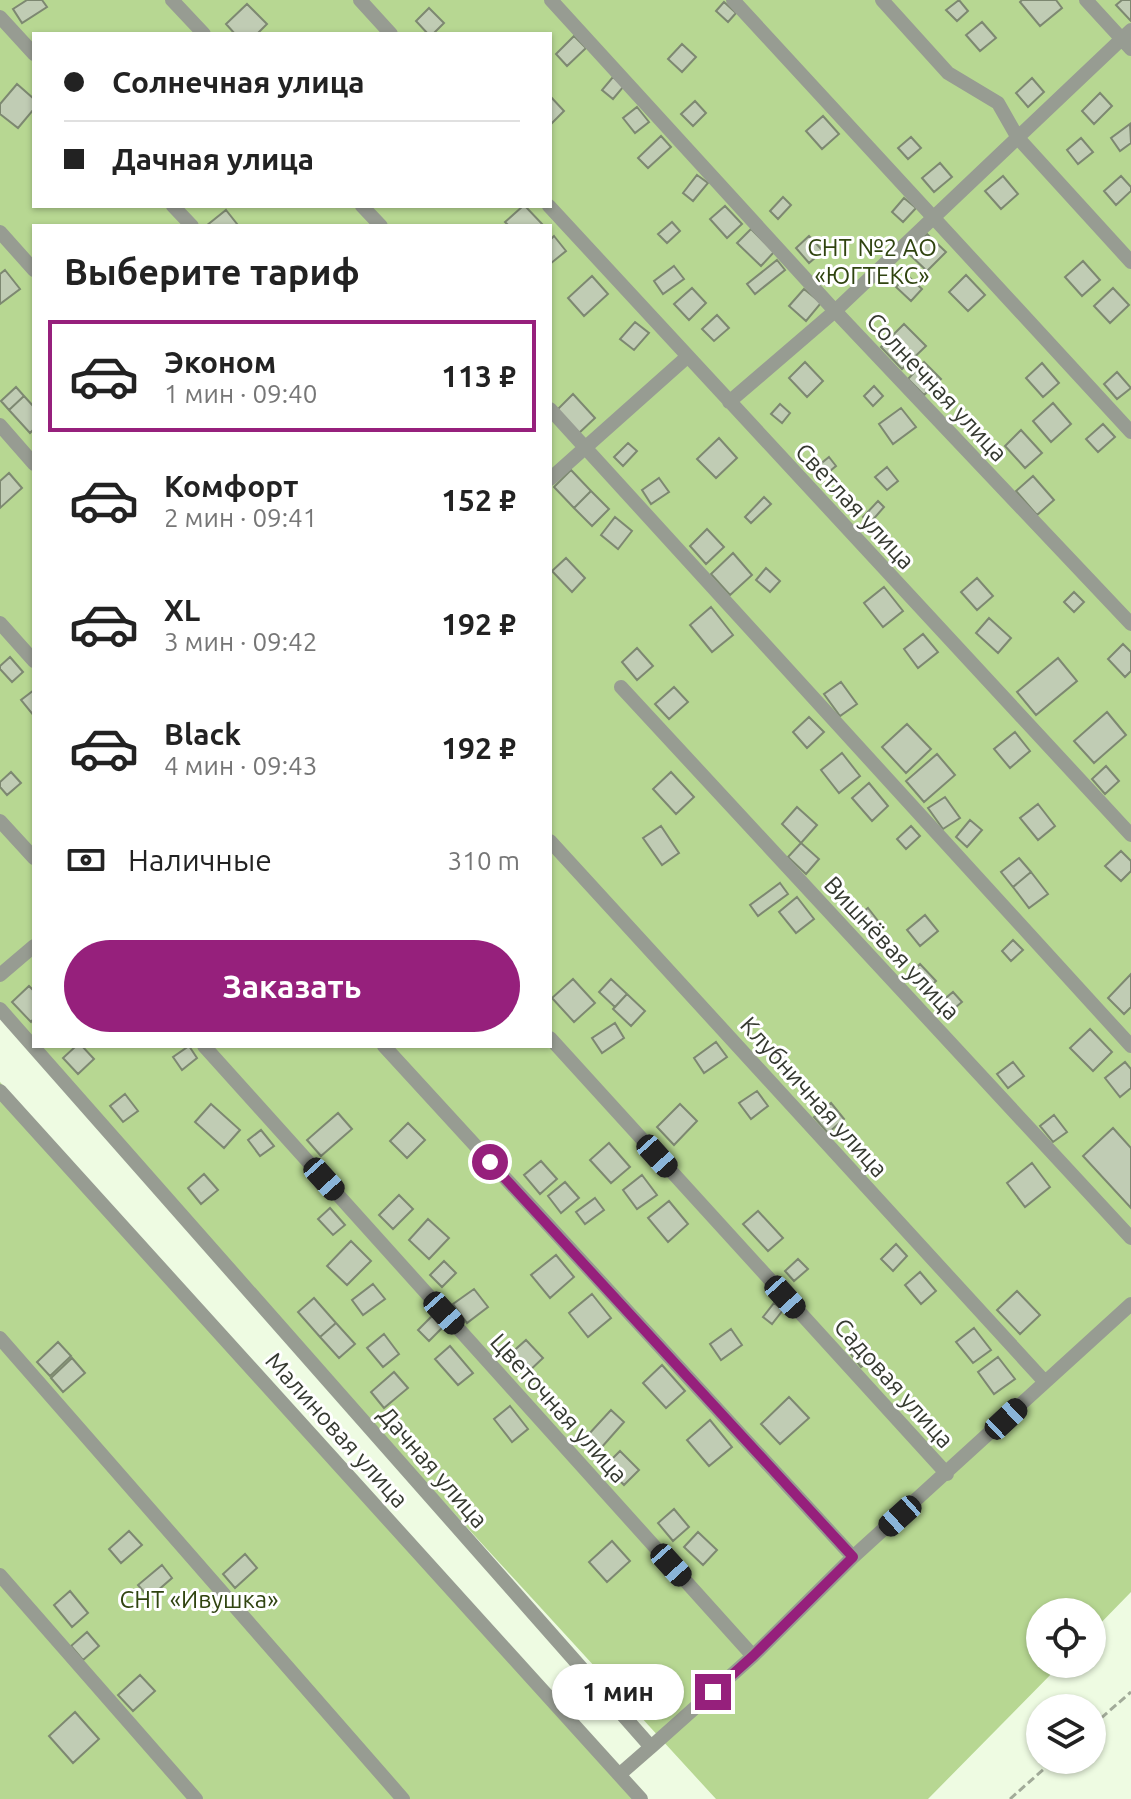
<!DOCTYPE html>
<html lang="ru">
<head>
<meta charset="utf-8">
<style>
  body { margin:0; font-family:Ubuntu,sans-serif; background:#f2f2f2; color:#222; height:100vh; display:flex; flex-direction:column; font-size:30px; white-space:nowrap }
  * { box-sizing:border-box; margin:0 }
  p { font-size:26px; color:#767676 }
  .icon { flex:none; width:44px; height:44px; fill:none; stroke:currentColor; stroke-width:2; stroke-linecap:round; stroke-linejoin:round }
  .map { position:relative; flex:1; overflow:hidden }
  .drawer { position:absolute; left:32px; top:224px; width:520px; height:824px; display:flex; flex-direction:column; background:#fff; border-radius:0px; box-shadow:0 2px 6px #0004 }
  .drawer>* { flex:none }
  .banner { position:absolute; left:32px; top:32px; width:520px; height:176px; border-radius:0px; box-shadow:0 2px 6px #0004; display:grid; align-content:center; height:176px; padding:0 32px; background:#fff }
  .tools { position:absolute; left:1026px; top:1598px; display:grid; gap:16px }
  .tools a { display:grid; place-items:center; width:80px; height:80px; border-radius:50%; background:#fff; box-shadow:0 2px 6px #0004; font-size:40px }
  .end { position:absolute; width:36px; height:36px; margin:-18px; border:10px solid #96207c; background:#fff; box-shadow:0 0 0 4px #fff }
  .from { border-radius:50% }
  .bubble { position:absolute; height:56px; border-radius:28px; background:#fff; box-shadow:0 2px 6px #0004; font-size:26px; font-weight:700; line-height:56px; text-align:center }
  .car { position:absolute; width:24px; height:48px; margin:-24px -12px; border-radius:10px; box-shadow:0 0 6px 2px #0007; background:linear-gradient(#222 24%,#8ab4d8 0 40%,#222 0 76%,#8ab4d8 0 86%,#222 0) }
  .banner b { display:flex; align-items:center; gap:28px; height:76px; font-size:30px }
  .banner b+b { border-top:2px solid #e0e0e0 }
  .banner i { width:20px; height:20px; background:#222 }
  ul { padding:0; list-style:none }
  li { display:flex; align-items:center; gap:24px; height:112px; margin:0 16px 12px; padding:0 16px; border:4px solid transparent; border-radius:0px }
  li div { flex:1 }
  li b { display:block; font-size:30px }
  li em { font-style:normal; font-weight:700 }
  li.current { border-color:#96207c }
  li>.icon { width:72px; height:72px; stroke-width:1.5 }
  h2 { padding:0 32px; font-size:36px; line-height:96px }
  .pay { display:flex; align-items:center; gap:20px; height:88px; padding:0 32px; font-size:30px }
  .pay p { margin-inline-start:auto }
  .action { display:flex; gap:16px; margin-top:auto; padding:16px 32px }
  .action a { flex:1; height:92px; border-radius:48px; background:#96207c; color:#fff; font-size:32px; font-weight:700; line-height:92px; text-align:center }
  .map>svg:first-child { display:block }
</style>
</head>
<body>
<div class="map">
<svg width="1131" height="1799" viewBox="0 0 1131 1799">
  <rect width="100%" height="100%" fill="#eefbe2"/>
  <!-- green -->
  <path fill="#b7d792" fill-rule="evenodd" d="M0,0h1131v1592l-39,40v-20h-52v52h21l-133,135h-212l-716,-781zM34,34h516v172h-516zM34,226h516v820h-516z
    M0,1082l646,717h-646z"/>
  <!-- building -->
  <path fill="#c0ccb4" stroke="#7d8871" stroke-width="2" d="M27,0h15l5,7 -25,16 -9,-14z
    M959,0l9,11 -11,10 -11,-11z
    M1022,0h34l6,8 -22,18 -20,-24z
    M1122,0h9v21l-15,-16z
    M724,2l12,11 -8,9 -12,-11z
    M247,4l20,20 -10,10h-22l-9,-10z
    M429,8l15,15 -11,11h-5l-12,-13z
    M982,22l14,16 -16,13 -14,-16z
    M574,36l12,12 -19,18 -11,-12z
    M682,44l14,13 -14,15 -14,-13z
    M613,77l11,9 -11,13 -11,-9z
    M1032,78l12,14 -16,15 -12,-14z
    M17,84l17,15v10l-16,19 -18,-14v-10z
    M1100,93l12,13 -18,18 -12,-13z
    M550,96l14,15 -14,14z
    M695,101l11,12 -13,13 -12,-12z
    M637,107l12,15 -14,11 -12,-15z
    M823,116l16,18 -17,15 -16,-18z
    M1130,124l1,19 -11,8 -9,-13z
    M661,136l10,11 -23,21 -10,-10z
    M911,137l10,11 -13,11 -10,-11z
    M1081,138l12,14 -15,12 -11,-14z
    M940,163l12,14 -18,15 -12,-14z
    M697,175l11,8 -15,18 -10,-8z
    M1003,176l15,18 -17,15 -16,-18z
    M1121,176l10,11v4l-15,14 -12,-14z
    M783,197l8,8 -13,14 -8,-8z
    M904,198l12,10 -13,14 -11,-10z
    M523,206h2l19,20h-35l-4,-4z
    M725,206l17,18 -15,14 -17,-19z
    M226,210l11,14 -2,2h-29z
    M672,222l8,9 -13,12 -9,-9z
    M751,229l23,23 -13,14 -24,-23z
    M927,234l19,18 -19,19 -19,-18z
    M554,236l12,15 -16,13v-24z
    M809,236l14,15 -14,12 -13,-15z
    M777,260l8,10 -30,24 -8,-10z
    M1083,261l17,19 -18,16 -17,-19z
    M674,266l10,13 -21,15 -9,-13z
    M5,270l15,19 -20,15v-30z
    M907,275l15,14 -11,12 -15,-14z
    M966,275l19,20 -17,16 -19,-19z
    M592,276l16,18 -24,22 -16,-18z
    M692,288l14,15 -17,17 -15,-16z
    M1113,288l16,17 -19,18 -16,-17z
    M804,289l17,14 -15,18 -17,-15z
    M717,315l12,13 -15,13 -12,-12z
    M635,322l14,11 -15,17 -14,-11z
    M904,324l22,22 -24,23 -21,-22z
    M805,362l18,19 -16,16 -18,-19z
    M924,362l17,17 -17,16 -16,-16z
    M1042,363l17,20 -16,14 -17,-19z
    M1117,372l14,16 -14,11 -13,-15z
    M874,386l9,10 -10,10 -9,-10z
    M16,387l8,9 -15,14 -8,-9z
    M573,394l22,24 -16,15 -22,-23z
    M24,396l10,11v22l-4,4 -21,-23z
    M1053,403l18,21 -20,18 -18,-21z
    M780,404l10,9 -8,10 -11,-9z
    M901,408l15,19 -23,17 -14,-20z
    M1103,424l12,13 -17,15 -12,-13z
    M1021,430l21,23 -17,15 -20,-22z
    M719,438l18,20 -21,20 -19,-19z
    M628,443l9,8 -14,15 -9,-9z
    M829,457l7,9 -11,9 -7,-9z
    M887,467l11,14 -11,9 -12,-13z
    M571,470l20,21 -17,17 -20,-21z
    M9,473l13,15 -22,20v-27z
    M1033,476l21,24 -17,15 -21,-24z
    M659,478l10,14 -18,12 -9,-14z
    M591,491l18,18 -17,17 -18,-18z
    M764,497l7,7 -20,19 -6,-6z
    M878,501l6,6 -14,16 -7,-6z
    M615,517l17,14 -14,18 -17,-14z
    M707,529l17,18 -18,17 -16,-18z
    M733,553l19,22 -22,20 -19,-21z
    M566,558l19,20 -13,14 -20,-21z
    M766,568l14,13 -10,11 -14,-12z
    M977,578l16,18 -16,14 -16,-18z
    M884,587l19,24 -20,16 -19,-24z
    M1074,592l10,10 -10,10 -10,-10z
    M711,607l22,28 -21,17 -22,-27z
    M989,618l22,20 -13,15 -22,-20z
    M923,634l15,18 -20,16 -14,-19z
    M1123,644l8,8v19l-6,6 -17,-18z
    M637,648l16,18 -16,14 -15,-18z
    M10,657l13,15 -11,10 -12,-13v-3z
    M1058,658l19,23 -41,34 -19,-23z
    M841,682l16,22 -17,12 -16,-22z
    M674,687l14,15 -19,17 -14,-15z
    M34,690v26l-13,-16z
    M1107,712l19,23 -32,28 -20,-22z
    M809,717l15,15 -17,16 -14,-16z
    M907,724l24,25 -25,24 -24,-26z
    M1015,732l15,19 -20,17 -16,-19z
    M842,753l18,23 -21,17 -18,-23z
    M937,754l18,21 -31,27 -18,-21z
    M1106,766l13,15 -14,13 -13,-15z
    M11,772l10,11 -14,12 -7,-8v-5z
    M671,772l23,25 -18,17 -23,-25z
    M869,783l19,23 -16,15 -20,-23z
    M945,797l15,21 -17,11 -15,-21z
    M1038,804l17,22 -17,14 -18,-22z
    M797,807l20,18 -16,18 -19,-19z
    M970,820l12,10 -15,17 -11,-10z
    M661,826l18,27 -17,12 -19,-27z
    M911,826l9,10 -14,13 -9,-10z
    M801,843l18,16 -13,15 -18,-17z
    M1121,851l10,10v10l-10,10 -16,-15z
    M1019,858l12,14 -18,15 -12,-15z
    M1031,872l17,22 -19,14 -16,-21z
    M780,883l8,11 -30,22 -8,-11z
    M797,897l17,22 -18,14 -17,-21z
    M868,908l14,18 -12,10 -15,-18z
    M925,915l13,16 -18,15 -13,-16z
    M1013,940l10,10 -12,11 -9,-10z
    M920,964l16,17 -13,12 -16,-17z
    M1131,974v33l-7,7 -16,-16z
    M573,979l22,24 -21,19 -22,-24z
    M611,979l16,15 -12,13 -16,-15z
    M29,986l5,5v27l-3,4 -19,-20z
    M953,992l9,10 -19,16 -8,-11z
    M627,994l18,17 -14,15 -18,-17z
    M615,1023l9,15 -22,15 -10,-15z
    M1090,1029l22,23 -19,19 -23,-23z
    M716,1042l11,15 -23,16 -10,-15z
    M76,1046h6l12,13 -16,15 -15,-16z
    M189,1046l8,12 -15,12 -9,-13z
    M1013,1062l11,14 -16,12 -11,-14z
    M1125,1062l6,7v19l-11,9 -15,-19z
    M757,1091l11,15 -17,13 -12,-16z
    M125,1094l13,17 -15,11 -13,-16z
    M831,1103l13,16 -16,14 -14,-16z
    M211,1104l29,26 -16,18 -29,-26z
    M680,1104l17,17 -23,24 -17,-18z
    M338,1113l14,16 -31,27 -14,-16z
    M1054,1115l13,17 -14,10 -13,-16z
    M408,1123l17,17 -18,18 -17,-17z
    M1113,1128l18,20v60l-48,-52z
    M261,1130l13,16 -14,10 -12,-16z
    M609,1143l21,24 -19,16 -21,-23z
    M541,1161l16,18 -17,15 -16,-19z
    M1032,1163l18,24 -25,20 -18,-24z
    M204,1174l14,16 -17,14 -13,-16z
    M642,1175l15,20 -20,14 -14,-19z
    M565,1182l14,16 -18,15 -13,-17z
    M399,1195l14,14 -20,20 -14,-14z
    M595,1198l9,12 -19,14 -9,-12z
    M669,1201l19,23 -20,18 -20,-24z
    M330,1208l15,17 -12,10 -15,-16z
    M758,1211l25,27 -15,13 -25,-27z
    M428,1219l21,19 -20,21 -20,-19z
    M351,1241l20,20 -24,24 -20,-19z
    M896,1244l11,12 -14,15 -12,-12z
    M556,1255l18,22 -24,21 -19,-23z
    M798,1259l10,10 -14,12 -9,-10z
    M444,1261l12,12 -14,14 -12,-12z
    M920,1272l16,19 -15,13 -16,-19z
    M373,1284l12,15 -22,16 -11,-15z
    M474,1289l14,18 -21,16 -14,-19z
    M1017,1291l23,24 -20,19 -23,-24z
    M592,1294l19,24 -23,19 -19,-24z
    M314,1298l22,25 -16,14 -22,-25z
    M774,1303l9,7 -11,14 -9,-7z
    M432,1316l11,11 -14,14 -11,-11z
    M336,1323l19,21 -16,14 -19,-21z
    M974,1328l17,22 -18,13 -17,-21z
    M731,1329l11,16 -21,15 -11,-16z
    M384,1334l15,20 -16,13 -16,-19z
    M858,1339l15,18 -12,10 -14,-18z
    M526,1340l17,18 -17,16 -17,-19z
    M58,1342l13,14 -21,20 -13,-14z
    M450,1346l23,27 -15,12 -23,-26z
    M998,1357l17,22 -21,15 -16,-22z
    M72,1358l13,15 -22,19 -12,-14z
    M662,1365l23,26 -19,17 -23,-25z
    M394,1372l14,16 -24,20 -13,-16z
    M789,1397l20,21 -29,26 -19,-20z
    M510,1406l18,23 -16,13 -18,-23z
    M611,1410l13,12 -23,26 -13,-13z
    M710,1420l22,27 -23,19 -22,-26z
    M620,1451l19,19 -15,15 -19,-19z
    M674,1509l15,18 -16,14 -15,-18z
    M129,1531l13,14 -21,18 -12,-14z
    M698,1532l19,18 -14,15 -19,-18z
    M612,1541l18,20 -23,21 -18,-20z
    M245,1554l12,14 -22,20 -12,-14z
    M162,1565l10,13 -23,20 -11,-13z
    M70,1591l18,22 -16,14 -18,-22z
    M87,1632l12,14 -16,14 -12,-14z
    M140,1675l15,16 -22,20 -15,-16z
    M75,1712l24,27 -26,24 -24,-27z"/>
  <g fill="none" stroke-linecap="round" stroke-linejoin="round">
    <!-- path -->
    <path stroke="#a2ab99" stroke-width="3" stroke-dasharray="8 4" stroke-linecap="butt" d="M1092,1726l39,-34
      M1010,1799l44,-39"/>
    <!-- street -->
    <path stroke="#979c92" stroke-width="14" d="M172,0l32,34
      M360,0l31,34
      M551,0l284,311 296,313
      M733,0l398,432
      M882,0l66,73 50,30 20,35 113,124
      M1086,0l45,49
      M0,17l34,37
      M173,206l19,20
      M362,206l19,20
      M549,206l582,629
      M0,232l34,38
      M729,402l106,-91 296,-281
      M550,409l581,637
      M0,425l34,39
      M550,479l137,-122
      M0,623l34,38
      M621,687l510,551
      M0,821l34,37
      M550,841l495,541
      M0,975l34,-29
      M0,1009l651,738 102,-91 100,-99 278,-253
      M550,1038l397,436
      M204,1046l549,610
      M384,1046l469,511
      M0,1091l641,708
      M0,1338l403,461
      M0,1575l196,224
      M620,1774l31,-27"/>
  </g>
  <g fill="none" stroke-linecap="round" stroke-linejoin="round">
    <!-- route -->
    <path stroke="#96207c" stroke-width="10" d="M490,1162l363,395 -100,99 -40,36"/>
  </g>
  <g text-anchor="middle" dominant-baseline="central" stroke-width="6" stroke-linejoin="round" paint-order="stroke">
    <!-- park labels -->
    <g font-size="24" fill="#304410" stroke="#fff">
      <text x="872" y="247">СНТ №2 АО<tspan x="872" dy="28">«ЮГТЕКС»</tspan></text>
      <text x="199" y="1599">СНТ «Ивушка»</text>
    </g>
    <!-- street labels -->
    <g font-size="24" fill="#353930" stroke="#fff">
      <text transform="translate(937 387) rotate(47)">Солнечная улица</text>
      <text transform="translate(855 506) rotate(47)">Светлая улица</text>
      <text transform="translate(892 948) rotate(47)">Вишнёвая улица</text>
      <text transform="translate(814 1097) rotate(48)">Клубничная улица</text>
      <text transform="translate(894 1383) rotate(48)">Садовая улица</text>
      <text transform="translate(559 1408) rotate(48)">Цветочная улица</text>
      <text transform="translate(337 1430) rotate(48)">Малиновая улица</text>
      <text transform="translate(433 1467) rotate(49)">Дачная улица</text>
    </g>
  </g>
</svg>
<div class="tools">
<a><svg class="icon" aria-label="locate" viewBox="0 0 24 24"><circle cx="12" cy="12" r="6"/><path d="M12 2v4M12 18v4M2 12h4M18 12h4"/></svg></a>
<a><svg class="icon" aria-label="layers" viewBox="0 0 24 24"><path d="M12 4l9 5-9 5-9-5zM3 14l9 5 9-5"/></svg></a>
</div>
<i class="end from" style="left:490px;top:1162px"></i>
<i class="end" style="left:713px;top:1692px"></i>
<div class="bubble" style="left:552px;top:1664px;width:132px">1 мин</div>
<i class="car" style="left:657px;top:1156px;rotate:138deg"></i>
<i class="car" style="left:324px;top:1179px;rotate:138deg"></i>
<i class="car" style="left:785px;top:1297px;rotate:138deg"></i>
<i class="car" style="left:444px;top:1313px;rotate:138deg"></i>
<i class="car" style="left:1006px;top:1419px;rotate:47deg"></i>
<i class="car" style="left:900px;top:1516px;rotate:228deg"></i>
<i class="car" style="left:671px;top:1565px;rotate:138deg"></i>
<div class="banner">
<b><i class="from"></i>Солнечная улица</b>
<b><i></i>Дачная улица</b>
</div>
<section class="drawer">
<h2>Выберите тариф</h2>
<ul>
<li class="current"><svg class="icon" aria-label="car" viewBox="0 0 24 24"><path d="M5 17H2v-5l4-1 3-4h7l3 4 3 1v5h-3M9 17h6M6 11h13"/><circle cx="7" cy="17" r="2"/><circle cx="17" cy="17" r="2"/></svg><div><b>Эконом</b><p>1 мин · 09:40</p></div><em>113 ₽</em></li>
<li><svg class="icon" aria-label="car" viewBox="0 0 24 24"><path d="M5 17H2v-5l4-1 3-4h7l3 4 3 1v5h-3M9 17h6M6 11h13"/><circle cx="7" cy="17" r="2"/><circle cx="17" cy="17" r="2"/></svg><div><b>Комфорт</b><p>2 мин · 09:41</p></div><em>152 ₽</em></li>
<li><svg class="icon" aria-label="car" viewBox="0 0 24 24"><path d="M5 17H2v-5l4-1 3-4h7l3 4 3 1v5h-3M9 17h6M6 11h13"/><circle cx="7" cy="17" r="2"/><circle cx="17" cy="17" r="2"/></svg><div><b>XL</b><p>3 мин · 09:42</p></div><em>192 ₽</em></li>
<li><svg class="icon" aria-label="car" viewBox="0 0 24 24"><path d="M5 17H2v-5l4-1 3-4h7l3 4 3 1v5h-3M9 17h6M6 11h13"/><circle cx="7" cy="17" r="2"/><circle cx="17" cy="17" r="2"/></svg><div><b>Black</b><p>4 мин · 09:43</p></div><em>192 ₽</em></li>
</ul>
<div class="pay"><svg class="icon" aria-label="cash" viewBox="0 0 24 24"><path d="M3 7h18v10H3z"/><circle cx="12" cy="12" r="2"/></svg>Наличные<p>310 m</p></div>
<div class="action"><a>Заказать</a></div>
</section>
</div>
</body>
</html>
